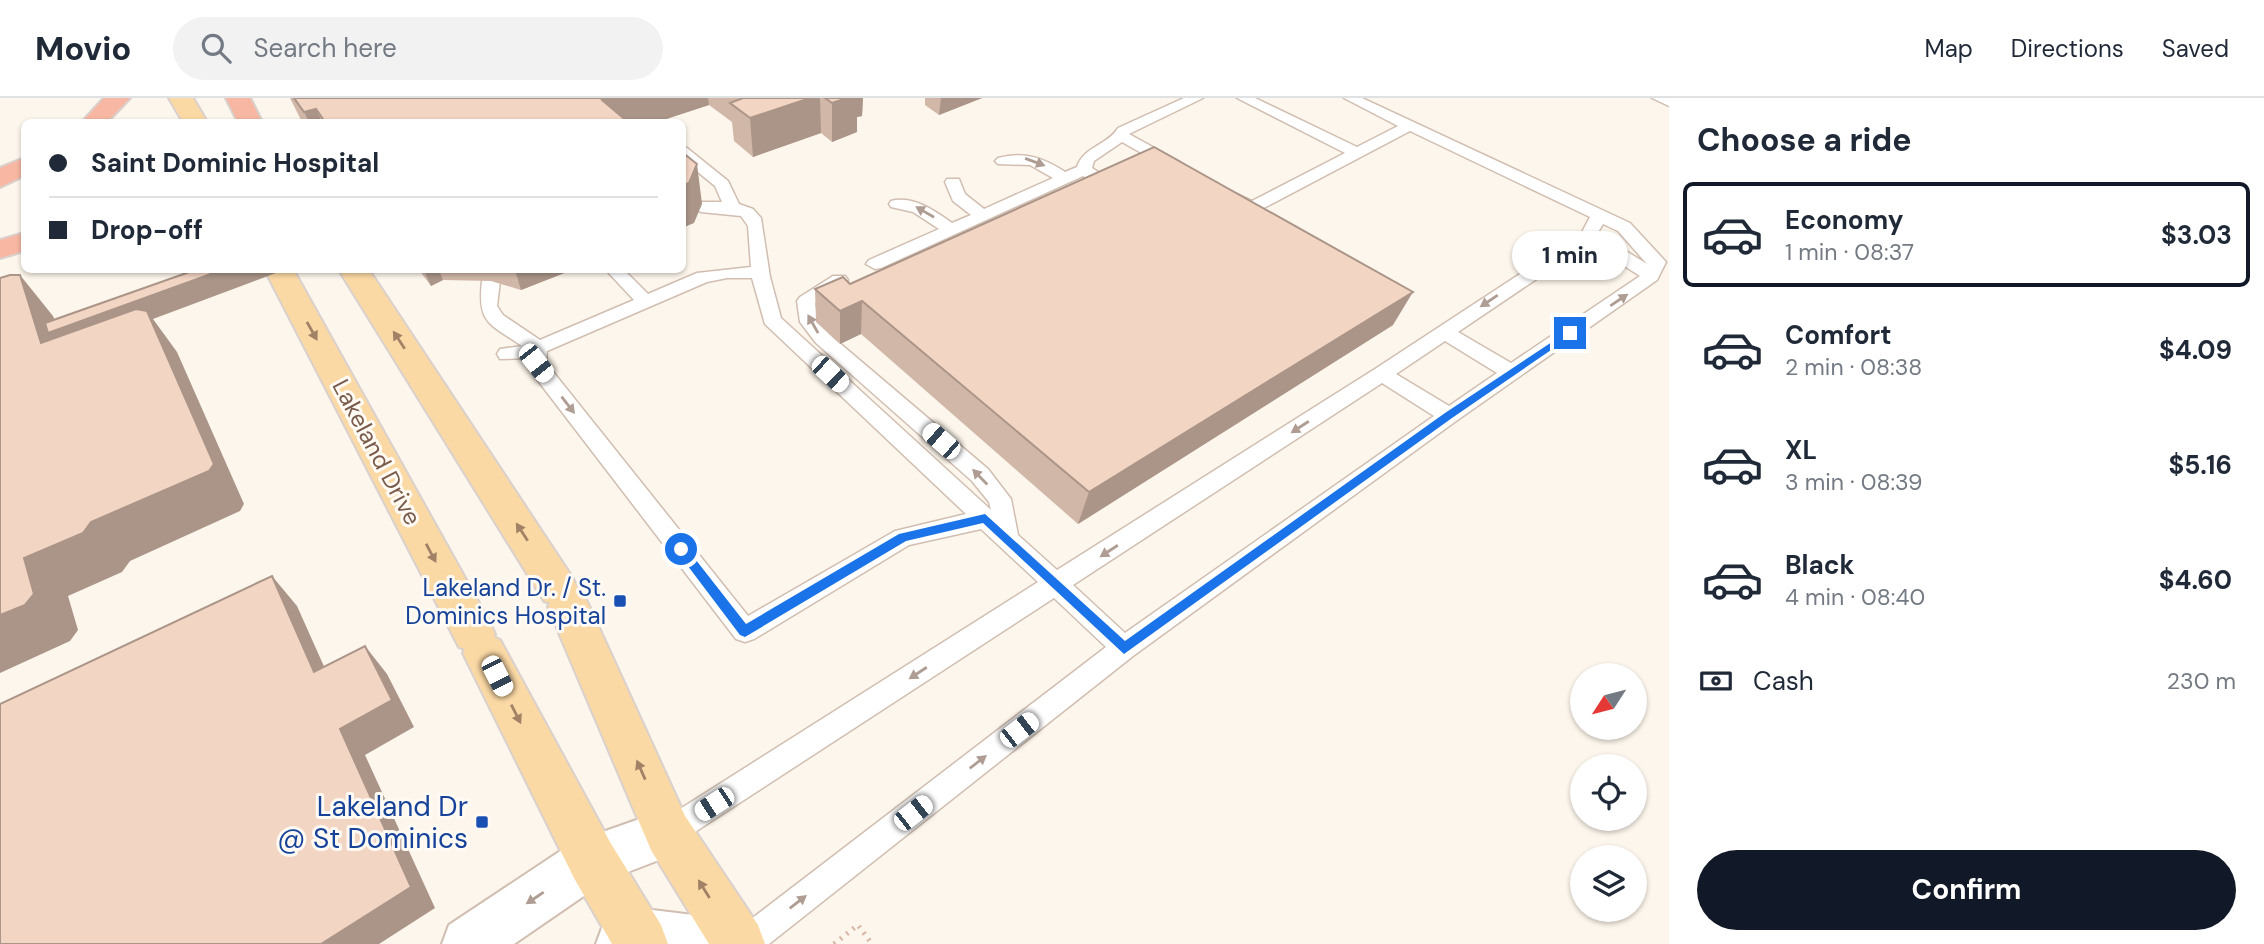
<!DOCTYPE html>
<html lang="en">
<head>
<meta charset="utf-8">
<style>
  body { margin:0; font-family:"DM Sans",sans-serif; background:#f2f2f3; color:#1f2937; height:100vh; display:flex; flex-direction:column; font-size:26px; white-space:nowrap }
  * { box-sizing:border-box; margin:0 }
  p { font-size:23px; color:#747a83 }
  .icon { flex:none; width:38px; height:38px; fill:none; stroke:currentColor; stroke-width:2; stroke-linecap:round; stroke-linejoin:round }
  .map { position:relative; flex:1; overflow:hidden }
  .drawer { display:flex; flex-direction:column; background:#fff; width:595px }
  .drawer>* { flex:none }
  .guide { position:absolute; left:21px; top:21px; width:665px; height:154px; border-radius:10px; box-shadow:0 2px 5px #0004; display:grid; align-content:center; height:154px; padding:0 28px; background:#fff }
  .needle { width:46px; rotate:234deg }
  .tools { position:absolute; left:1570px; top:565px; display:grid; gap:14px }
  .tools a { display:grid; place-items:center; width:77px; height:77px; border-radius:50%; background:#fff; box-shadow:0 2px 5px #0004; font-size:35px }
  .end { position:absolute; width:32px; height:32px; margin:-16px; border:9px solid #1a73e8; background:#fff; box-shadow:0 0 0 4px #fff }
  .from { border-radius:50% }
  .bubble { position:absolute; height:49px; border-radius:24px; background:#fff; box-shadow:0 2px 5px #0004; font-size:23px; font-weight:700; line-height:49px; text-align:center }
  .car { position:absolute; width:21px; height:42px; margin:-21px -10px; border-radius:9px; box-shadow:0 0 5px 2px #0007; background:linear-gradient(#fff 24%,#345 0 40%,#fff 0 76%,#345 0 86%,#fff 0) }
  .guide b { display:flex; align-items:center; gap:24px; height:66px; font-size:26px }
  .guide b+b { border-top:2px solid #e0e1e3 }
  .guide i { width:18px; height:18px; background:#1f2937 }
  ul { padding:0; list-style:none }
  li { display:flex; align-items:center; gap:21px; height:105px; margin:0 14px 10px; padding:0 14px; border:4px solid transparent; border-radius:10px }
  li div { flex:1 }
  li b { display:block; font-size:26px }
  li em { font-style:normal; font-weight:700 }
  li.selected { border-color:#111827 }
  li>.icon { width:63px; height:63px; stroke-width:1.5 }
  h2 { padding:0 28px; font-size:32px; line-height:84px }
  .pay { display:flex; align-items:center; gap:18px; height:77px; padding:0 28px; font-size:26px }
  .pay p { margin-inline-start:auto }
  .button { display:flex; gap:14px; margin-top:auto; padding:14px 28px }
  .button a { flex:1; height:80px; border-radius:42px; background:#111827; color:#fff; font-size:28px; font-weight:700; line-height:80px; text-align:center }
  header { display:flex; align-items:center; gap:42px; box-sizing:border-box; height:98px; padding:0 35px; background:#fff; border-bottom:2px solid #e0e1e3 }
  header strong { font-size:33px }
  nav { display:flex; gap:38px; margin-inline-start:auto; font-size:24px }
  .search { width:490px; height:63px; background:#f2f2f3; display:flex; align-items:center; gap:18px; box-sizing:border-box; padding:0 24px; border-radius:38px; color:#747a83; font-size:26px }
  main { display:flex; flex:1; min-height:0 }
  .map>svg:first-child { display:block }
</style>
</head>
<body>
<header>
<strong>Movio</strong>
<div class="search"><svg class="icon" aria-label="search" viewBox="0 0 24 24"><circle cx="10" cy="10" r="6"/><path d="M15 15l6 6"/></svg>Search here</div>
<nav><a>Map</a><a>Directions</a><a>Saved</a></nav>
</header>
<main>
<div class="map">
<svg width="1669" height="846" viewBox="0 0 1669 846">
  <rect width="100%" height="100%" fill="#fdf6ec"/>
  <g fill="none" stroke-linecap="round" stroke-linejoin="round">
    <defs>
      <path id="lane" d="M1184,0h19l-74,36 51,28 2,3 -2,3h-12l-46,-26 -28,19 -2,7 32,21 2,3 -2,3h-12l-29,-19 -202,92 -6,1 -9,-5 3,-4 70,-31 -26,-17 -22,-5 -2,-3 2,-3c22,-6 44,10 61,22l19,-8 -18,-14 -8,-19 2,-3h12l6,15 19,15 69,-31 -23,-13 -32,-1 -3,-3 3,-3c26,-7 46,0 67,14l12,-5c6,-20 31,-22 41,-39z
        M1237,0h18l102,49 41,-21 -54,-28h18l268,125 36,39 -9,18 -201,141 -323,235 -364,288h-41l5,-11 373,-286 -52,-49 -376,245 -10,4 -10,-4 -5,-10 5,-10 380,-241 -57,-53 -72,16 -155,94 -9,3 -9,-3 -207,-270 -2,-11 -27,1 -3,-5 3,-5 22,-3c-32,-22 -45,-22 -40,-65l9,-5 6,1 3,4 -3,25 6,9 37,25 94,-40 -28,-30h18l24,24 49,-21 54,-6 -3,-41 -7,-10 -40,-4 -8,-5 8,-5h21l-7,-16 -33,-27v-12l5,1 41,33 11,23 14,5 8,9 9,59 11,41 210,192 -2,-8 -17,-21 -156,-138 -16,-21 -3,-21 3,-4 33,-21h12l3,4 -3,4 -30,19 3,18 12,14 158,134 23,30 7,36 39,35 318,-201 206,-135 9,-17 -180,-86 -152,80c-12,3 -28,-6 -35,-14l2,-3h12l15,7 93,-48zM1603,126l15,7 29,33 -26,-16 -29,-6zM1578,153l31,5 31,20 -129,87 -53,-31zM727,180h25l13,46 201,190 -71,17 -147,85 -202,-253 1,-12 160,-69zM1445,243l52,32 -48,33 -53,-32zM1382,285l52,33 -309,217 -52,-48z
        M1652,0h17v8z"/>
      <path id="street" d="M668,711l17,7 8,17 -8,17 -78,30 -93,64h-72l7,-19 125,-83z
        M636,810l82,10 19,7 7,19h-148l7,-19z"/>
      <path id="primary" d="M169,0h24l14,24h-24z
        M265,172l29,1 195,350 6,13 -1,3 6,3 110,202 51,83 7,19h-56l-38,-66 -111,-225 2,-4 -6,-2z
        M339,172h30l203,307 6,12 -1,3 7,3 101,221 73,109 7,19h-56l-58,-94 -103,-243 2,-4 -6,-2z"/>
      <path id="highway" d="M104,0h26l-23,24h-25z
        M226,0h24l12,24h-24z
        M24,60v18l-24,11v-19z
        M24,135v18l-24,7v-18z"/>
    </defs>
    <!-- lane casing -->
    <use href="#lane" stroke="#d1beb0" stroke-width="3"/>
    <!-- street casing -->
    <use href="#street" stroke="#d1beb0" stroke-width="4"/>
    <!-- primary casing -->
    <use href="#primary" stroke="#dad1cd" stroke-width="4"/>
    <!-- highway casing -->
    <use href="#highway" stroke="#dad1cd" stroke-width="4"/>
    <!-- path -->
    <path stroke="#d9b8a5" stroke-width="5" stroke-dasharray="2 6" stroke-linecap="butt" d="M834,846l24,-19 14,19"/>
    <!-- lane -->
    <use href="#lane" fill="#fff" fill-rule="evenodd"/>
    <!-- street -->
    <use href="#street" fill="#fff" fill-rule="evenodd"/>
    <!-- primary -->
    <use href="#primary" fill="#fbd9a5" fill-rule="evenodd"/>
    <!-- highway -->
    <use href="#highway" fill="#f7b7a3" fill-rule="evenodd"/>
  </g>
  <!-- wall -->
  <path fill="#d1b7a8" d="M290,0h573l-1,18 -5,1v15l-25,10 -11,-9 -68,24 -19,-16 -2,-19 -23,-17 -52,17h-355z
    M925,0h57l-43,17 -14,-10z
    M419,172h153l-51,20 -30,-9 -48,-1 -12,6z
    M850,186l543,41 -315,199 -217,-190 -21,10 -24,-22 -1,-33z"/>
  <!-- shaded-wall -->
  <path fill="#aa9588" d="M607,0h101l1,7 -52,17h-50l-5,-22z
    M810,0h10l1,35 -68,24 -3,-39z
    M843,0h20l-1,18 -5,1v15l-25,10v-39z
    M941,0h41l-43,17z
    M316,11l6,13h-13l-5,-10z
    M697,66l5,40 -8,19 -12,5v-42z
    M222,172h62l-131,49 24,33 67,152 -4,7 -110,50 -8,11 -54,24 10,34 -8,11 -70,32v-58l24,-57 -4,-283 33,41 5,13z
    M424,172h15l4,10 -12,6z
    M515,172h57l-51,20z
    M1413,194l-20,33 -315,199 11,-32z
    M862,203l-1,33 -21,10v-33z
    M272,478l25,30 42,94 -25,-28z
    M365,548l22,28 27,53 -49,28 70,153 -56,36h-58l19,-215z"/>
  <!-- building -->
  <path fill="#f3d5c3" stroke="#aa9588" stroke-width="2" d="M294,0h313l-5,2 26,22h-303l-9,-13 -12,3z
    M743,0h67l-60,20 -20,-15z
    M825,0h22l-15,5z
    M1154,49l259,145 -324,200 -227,-191 -22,10 -25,-22 28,-12 7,7z
    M682,54l15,12 -8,19 -7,3z
    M195,172h27l-174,63 -3,-10z
    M10,177h10l21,68 95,-34 11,2 67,153 -5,7 -118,51 -8,11 -59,25 10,36 -9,11 -25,10v-337z
    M272,478l42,96 51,-26 27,54 -52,29 71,158 -90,57h-321v-240z"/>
  <!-- one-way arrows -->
  <defs><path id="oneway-solid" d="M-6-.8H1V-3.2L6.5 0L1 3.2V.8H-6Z" transform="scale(1.75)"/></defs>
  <g fill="#af9d94">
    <use href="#oneway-solid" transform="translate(1035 64) rotate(20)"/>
    <use href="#oneway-solid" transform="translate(925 114) rotate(-150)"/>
    <use href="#oneway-solid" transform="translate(1619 202) rotate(-34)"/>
    <use href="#oneway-solid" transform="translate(1489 203) rotate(146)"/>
    <use href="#oneway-solid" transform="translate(813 226) rotate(-119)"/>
    <use href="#oneway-solid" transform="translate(568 307) rotate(52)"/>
    <use href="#oneway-solid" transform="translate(1300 329) rotate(147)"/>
    <use href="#oneway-solid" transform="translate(980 379) rotate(-134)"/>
    <use href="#oneway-solid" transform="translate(1109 453) rotate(147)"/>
    <use href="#oneway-solid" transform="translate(918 575) rotate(147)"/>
    <use href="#oneway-solid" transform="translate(978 664) rotate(-38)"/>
    <use href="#oneway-solid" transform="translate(535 800) rotate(146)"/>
    <use href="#oneway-solid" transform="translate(798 804) rotate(-38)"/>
  </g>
  <g fill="#a18267">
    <use href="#oneway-solid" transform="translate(312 233) rotate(61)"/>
    <use href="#oneway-solid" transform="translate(399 242) rotate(-123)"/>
    <use href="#oneway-solid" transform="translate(522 434) rotate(-123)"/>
    <use href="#oneway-solid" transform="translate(431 455) rotate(62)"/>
    <use href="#oneway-solid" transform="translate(516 616) rotate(63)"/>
    <use href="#oneway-solid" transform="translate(641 672) rotate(-114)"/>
    <use href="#oneway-solid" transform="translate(704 791) rotate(-122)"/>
  </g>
  <!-- route -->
  <path fill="#1a73e8" d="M1570,232l4,3 -1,2 -121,83 -328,236 -141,-131 -77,18 -161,96 -5,-2 -65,-86 1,-3h9l61,78 153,-90 86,-20 140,127 320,-228z"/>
  <!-- markers -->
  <g fill="#1a4fb4" stroke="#fffaf3" stroke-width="2.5">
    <rect x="613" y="496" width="14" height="14" rx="3.5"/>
    <rect x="475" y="717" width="14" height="14" rx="3.5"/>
  </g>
  <g text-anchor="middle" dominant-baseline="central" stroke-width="6" stroke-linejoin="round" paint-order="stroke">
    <!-- street labels -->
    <g font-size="24" fill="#7a5c4d" stroke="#fffaf3">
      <text transform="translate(377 354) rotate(62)">Lakeland Drive</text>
    </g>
    <!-- transit labels -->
    <g font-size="24" fill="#164399" stroke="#fffaf3" text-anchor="end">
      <text x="606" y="489">Lakeland Dr. / St.<tspan x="606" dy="28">Dominics Hospital</tspan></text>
    </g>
    <!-- near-transit labels -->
    <g font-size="28" fill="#164399" stroke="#fffaf3" text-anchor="end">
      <text x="468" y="708">Lakeland Dr<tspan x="468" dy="32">@ St Dominics</tspan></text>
    </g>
  </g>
</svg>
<div class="tools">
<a><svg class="needle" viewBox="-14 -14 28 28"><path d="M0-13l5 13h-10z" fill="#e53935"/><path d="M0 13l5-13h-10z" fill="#747a83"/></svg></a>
<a><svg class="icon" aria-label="locate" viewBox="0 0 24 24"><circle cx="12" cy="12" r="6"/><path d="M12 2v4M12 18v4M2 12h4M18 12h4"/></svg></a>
<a><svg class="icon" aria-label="layers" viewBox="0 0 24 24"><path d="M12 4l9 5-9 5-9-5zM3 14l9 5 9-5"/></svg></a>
</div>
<i class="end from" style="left:681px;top:451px"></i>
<i class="end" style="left:1570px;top:235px"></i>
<div class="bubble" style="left:1512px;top:133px;width:116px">1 min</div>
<i class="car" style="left:536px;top:265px;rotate:142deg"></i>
<i class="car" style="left:830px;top:276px;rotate:133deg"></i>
<i class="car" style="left:941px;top:343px;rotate:311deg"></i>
<i class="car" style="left:497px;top:578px;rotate:153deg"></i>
<i class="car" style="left:1019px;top:632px;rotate:52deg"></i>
<i class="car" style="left:714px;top:706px;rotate:237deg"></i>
<i class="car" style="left:913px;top:715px;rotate:52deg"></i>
<div class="guide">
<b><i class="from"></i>Saint Dominic Hospital</b>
<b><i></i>Drop-off</b>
</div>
</div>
<section class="drawer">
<h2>Choose a ride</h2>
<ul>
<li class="selected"><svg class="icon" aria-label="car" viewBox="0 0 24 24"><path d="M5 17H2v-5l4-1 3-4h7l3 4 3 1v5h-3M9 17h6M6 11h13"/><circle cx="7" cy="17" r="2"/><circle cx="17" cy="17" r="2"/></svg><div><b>Economy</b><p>1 min · 08:37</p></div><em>$3.03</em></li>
<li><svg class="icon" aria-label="car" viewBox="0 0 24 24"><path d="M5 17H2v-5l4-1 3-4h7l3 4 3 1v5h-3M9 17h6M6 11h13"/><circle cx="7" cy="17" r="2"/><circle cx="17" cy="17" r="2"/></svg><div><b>Comfort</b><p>2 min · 08:38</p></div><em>$4.09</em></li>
<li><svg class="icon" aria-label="car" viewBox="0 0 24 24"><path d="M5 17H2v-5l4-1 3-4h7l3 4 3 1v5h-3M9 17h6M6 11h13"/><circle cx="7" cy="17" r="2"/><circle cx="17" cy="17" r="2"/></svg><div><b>XL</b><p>3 min · 08:39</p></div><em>$5.16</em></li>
<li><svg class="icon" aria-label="car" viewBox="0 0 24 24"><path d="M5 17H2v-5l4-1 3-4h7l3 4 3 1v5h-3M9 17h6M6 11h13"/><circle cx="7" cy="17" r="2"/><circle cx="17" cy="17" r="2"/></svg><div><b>Black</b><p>4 min · 08:40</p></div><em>$4.60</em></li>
</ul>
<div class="pay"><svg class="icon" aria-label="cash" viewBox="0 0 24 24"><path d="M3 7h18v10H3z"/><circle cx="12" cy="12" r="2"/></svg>Cash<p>230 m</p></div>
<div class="button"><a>Confirm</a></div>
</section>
</main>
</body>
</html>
